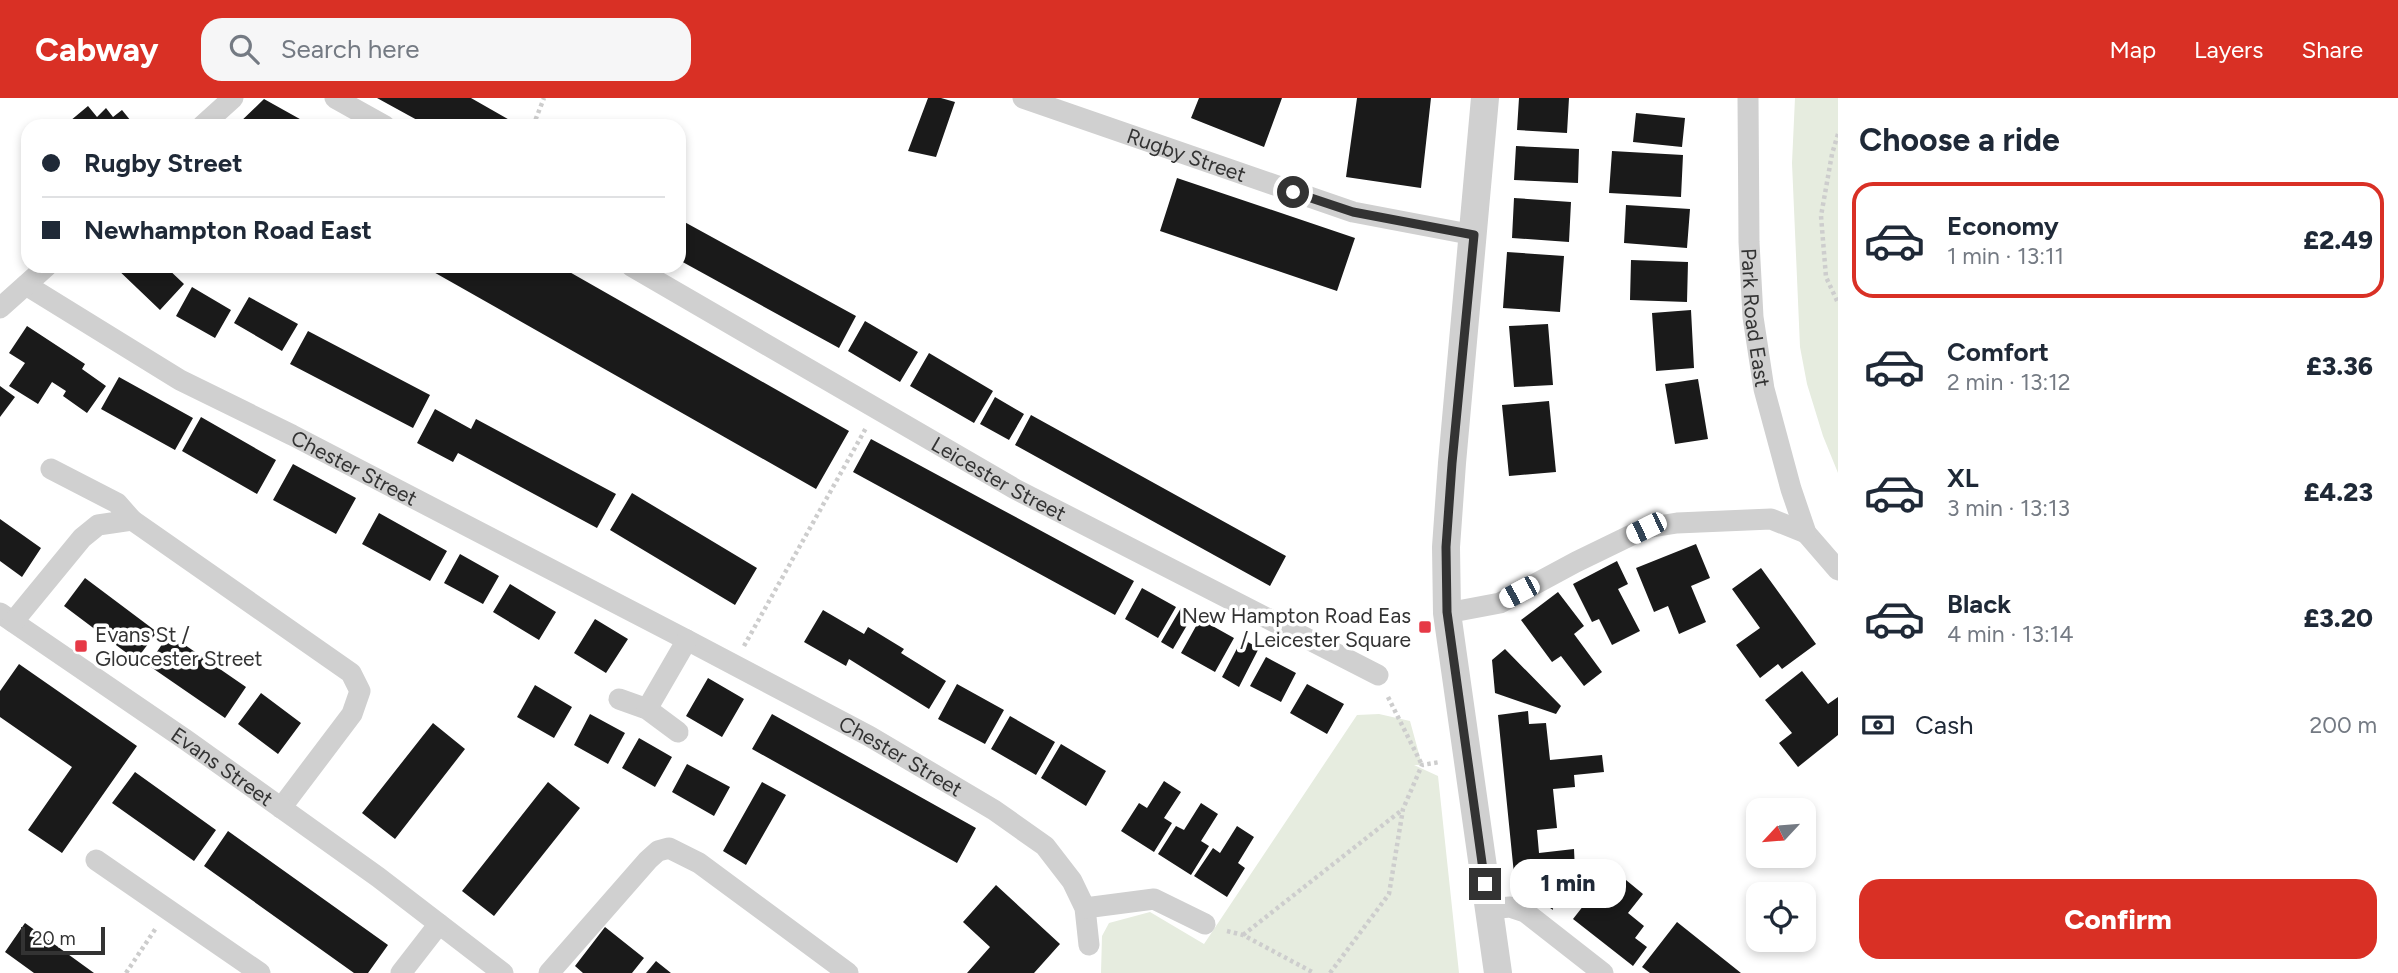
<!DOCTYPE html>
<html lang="en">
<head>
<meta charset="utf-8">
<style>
  body { margin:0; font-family:Figtree,sans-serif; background:#f6f6f7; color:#1f2937; height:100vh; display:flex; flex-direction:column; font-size:26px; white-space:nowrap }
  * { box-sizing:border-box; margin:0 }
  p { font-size:23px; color:#747a83 }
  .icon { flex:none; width:38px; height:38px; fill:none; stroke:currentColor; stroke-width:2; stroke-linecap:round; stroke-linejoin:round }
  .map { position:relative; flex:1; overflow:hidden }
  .sheet { display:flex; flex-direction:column; background:#fff; width:560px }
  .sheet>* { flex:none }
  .top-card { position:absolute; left:21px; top:21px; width:665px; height:154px; border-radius:21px; box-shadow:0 4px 10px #0003; display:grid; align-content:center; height:154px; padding:0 21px; background:#fff }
  .needle { width:46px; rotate:244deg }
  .buttons { position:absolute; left:1746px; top:700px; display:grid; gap:14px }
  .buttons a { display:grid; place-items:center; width:70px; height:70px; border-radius:14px; background:#fff; box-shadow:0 4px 10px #0003; font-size:35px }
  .scale { position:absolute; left:21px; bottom:18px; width:84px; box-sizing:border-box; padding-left:7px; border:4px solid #333; border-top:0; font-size:19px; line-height:24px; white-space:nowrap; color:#333; -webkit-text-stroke:5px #fff; paint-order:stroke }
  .end { position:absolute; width:32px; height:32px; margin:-16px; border:9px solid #333; background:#fff; box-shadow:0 0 0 4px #fff }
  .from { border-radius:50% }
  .bubble { position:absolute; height:49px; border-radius:21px; background:#fff; box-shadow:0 4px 10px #0003; font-size:23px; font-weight:800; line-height:49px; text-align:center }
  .car { position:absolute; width:21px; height:42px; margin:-21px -10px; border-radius:9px; box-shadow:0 0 5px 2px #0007; background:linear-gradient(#fff 24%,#345 0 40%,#fff 0 76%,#345 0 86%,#fff 0) }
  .top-card b { display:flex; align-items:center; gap:24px; height:66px; font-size:26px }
  .top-card b+b { border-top:2px solid #e0e1e3 }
  .top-card i { width:18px; height:18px; background:#1f2937 }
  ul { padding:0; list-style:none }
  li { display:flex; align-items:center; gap:21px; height:116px; margin:0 14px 10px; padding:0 7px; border:4px solid transparent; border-radius:21px }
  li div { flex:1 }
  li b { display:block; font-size:26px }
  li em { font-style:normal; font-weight:800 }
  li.selected { border-color:#d93025 }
  li>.icon { width:63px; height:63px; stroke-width:1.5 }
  h2 { padding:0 21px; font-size:32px; line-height:84px }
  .pay { display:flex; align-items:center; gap:18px; height:77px; padding:0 21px; font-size:26px }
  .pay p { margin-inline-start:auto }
  .cta { display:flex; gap:14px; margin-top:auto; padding:14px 21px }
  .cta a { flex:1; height:80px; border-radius:21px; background:#d93025; color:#fff; font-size:28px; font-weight:800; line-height:80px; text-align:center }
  header { display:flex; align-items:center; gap:42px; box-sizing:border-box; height:98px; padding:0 35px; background:#d93025; color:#fff }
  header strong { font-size:33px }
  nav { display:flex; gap:38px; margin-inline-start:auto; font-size:24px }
  .search { width:490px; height:63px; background:#f6f6f7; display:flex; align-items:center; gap:18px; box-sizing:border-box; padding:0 24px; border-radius:21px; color:#747a83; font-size:26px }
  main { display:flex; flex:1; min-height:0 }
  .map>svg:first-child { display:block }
</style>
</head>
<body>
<header>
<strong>Cabway</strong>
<div class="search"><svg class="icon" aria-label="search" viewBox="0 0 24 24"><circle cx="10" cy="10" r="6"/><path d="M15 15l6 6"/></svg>Search here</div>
<nav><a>Map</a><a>Layers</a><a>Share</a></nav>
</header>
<main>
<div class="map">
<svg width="1838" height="875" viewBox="0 0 1838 875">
  <rect width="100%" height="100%" fill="#fff"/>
  <!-- green -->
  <path fill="#e6ecdf" d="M1795,0h43v375l-15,-37 -16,-52 -7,-37 -8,-184z
    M1379,616l31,7 12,44h-8l24,11 21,197h-358l1,-37 7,-13 41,-11 54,32 153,-229z"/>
  <!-- building -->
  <path fill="#1a1a1a" d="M377,0h94l44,25 -2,3h-85z
    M928,0h13l14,4 -19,55 -28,-6z
    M1199,0h83l-18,49 -73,-29z
    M1357,0h74l-10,90 -75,-11z
    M1519,0h50l-2,35 -50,-3z
    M264,1l43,24 5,3h-76z
    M88,8l9,11 9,-9 7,9 9,-7 13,16h-71z
    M1636,15l49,5 -3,29 -49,-5z
    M1516,48l63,3 -1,34 -64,-3z
    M1612,53l71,4 -2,42 -72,-4z
    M1177,80l178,60 -18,53 -177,-60z
    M1514,100l57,4 -2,40 -57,-4z
    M1626,107l64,4 -3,39 -63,-5z
    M679,121l177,97 -17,32 -160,-88z
    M1507,154l57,4 -4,56 -57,-4z
    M1631,162l57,2 -1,40 -57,-2z
    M114,168h51l19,18 -24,26z
    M423,168h136l290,165 -33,58z
    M192,189l39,23 -16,28 -39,-22z
    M249,199l49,27 -16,27 -48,-28z
    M1691,212l3,58 -38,3 -4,-58z
    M865,223l53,31 -18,30 -52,-31z
    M1548,226l5,61 -39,2 -5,-61z
    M27,228l58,38 -3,5 24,17 -19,27 -24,-17 3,-5 -14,-9 -14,22 -29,-18 16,-23 -16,-10z
    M308,233l122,64 -17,33 -123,-64z
    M929,255l64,38 -19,32 -64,-37z
    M119,279l74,41 -18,32 -74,-41z
    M1698,281l10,60 -33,5 -10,-60z
    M0,288l15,11 -15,20z
    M995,299l29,17 -15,26 -29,-16z
    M1549,303l7,71 -47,4 -7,-71z
    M435,311l36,20 5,-10 140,75 -19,34 -139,-75 -5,9 -36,-19z
    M1031,317l255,141 -16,30 -255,-141z
    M201,319l75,43 -19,34 -75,-43z
    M871,341l263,142 -19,34 -262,-143z
    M293,366l63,34 -20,36 -63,-34z
    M632,395l125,75 -22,37 -125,-75z
    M379,415l68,38 -17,30 -68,-37z
    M0,421l41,29 -19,29 -22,-16z
    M1696,446l14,34 -19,8 15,36 -27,12 -11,-28 -14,6 -18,-44z
    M460,456l39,22 -16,28 -39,-21z
    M1617,463l11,23 -10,5 22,42 -28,14 -13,-26 -7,3 -19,-38z
    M1761,470l55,76 -34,25 -4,-5 -18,14 -24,-33 24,-17 -28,-39z
    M85,480l72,54 -21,28 -72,-54z
    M510,486l46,28 -17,28 -46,-28z
    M1142,490l34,19 -18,31 -33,-19z
    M1558,494l26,34 -10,8 28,38 -18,14 -23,-30 -9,6 -31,-42z
    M1181,510l12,7 -20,34 -12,-7z
    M823,512l41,24 4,-7 36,22 -3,4 45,28 -17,28 -80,-50 -3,7 -42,-24z
    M595,521l33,20 -22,34 -32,-20z
    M1200,521l34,19 -19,34 -34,-19z
    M169,536l77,53 -21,31 -77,-53z
    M1242,541l17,9 -20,39 -17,-10z
    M1505,551l56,57 -5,8 -61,-21 -3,-33z
    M1266,559l30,16 -15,29 -31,-16z
    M19,566l118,82 -75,107 -34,-23 44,-63 -72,-50v-26z
    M1802,573l26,33 10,-7v38l-40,32 -19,-24 13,-10 -27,-33z
    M708,580l36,21 -22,38 -36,-21z
    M957,586l47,26 -19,34 -47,-25z
    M1307,586l37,20 -17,30 -37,-21z
    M535,587l37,22 -18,31 -37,-21z
    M261,595l40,30 -23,31 -40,-30z
    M1528,613l1,13 17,-1 4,37 52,-5 2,17 -30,3 1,12 -22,2 4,39 -20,2 2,23 35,-4 1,22 -26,3 4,36 -38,-26 -17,-169z
    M590,616l35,19 -17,31 -34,-19z
    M772,616l204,114 -19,35 -205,-114z
    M1010,618l45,26 -19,33 -45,-26z
    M433,625l32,26 -70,90 -33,-26z
    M639,640l33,19 -17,30 -33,-19z
    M1061,646l45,27 -20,35 -45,-28z
    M687,666l43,23 -16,29 -42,-24z
    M135,674l81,58 -22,31 -82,-58z
    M1164,683l17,11 -17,26 8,5 -18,29 -33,-21 18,-28 8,5z
    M548,684l32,26 -86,108 -32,-25z
    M762,684l24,13 -40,70 -23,-14z
    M1201,705l17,11 -17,27 8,5 -18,29 -33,-21 18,-28 8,4z
    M1237,728l17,11 -16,26 7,5 -18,29 -33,-21 19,-28 7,5z
    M228,733l160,114 -20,28h-14l-150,-107z
    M1626,782l17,14 -15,19 16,13 -9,12 12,9 -14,19 -60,-47 25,-32 14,11z
    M996,787l64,59 -26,29h-67l23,-26 -27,-25z
    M1677,824l64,51h-91l-8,-6z
    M25,825l69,50h-60l-29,-21z
    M605,829l39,31 -12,15h-49l-8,-7z
    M656,863l15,12h-25z"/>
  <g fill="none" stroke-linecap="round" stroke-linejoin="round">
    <!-- path -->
    <path stroke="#cdcdcd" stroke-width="4.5" stroke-dasharray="3.5 3.5" stroke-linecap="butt" d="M533,28l11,-28
      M1838,36l-6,20 -11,62 5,61 12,26
      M744,548l122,-218
      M1388,599l34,68
      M1227,833l16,4 71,38
      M1243,837l159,-125
      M126,875l30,-45
      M1330,875l59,-79 14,-85 19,-44 18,-3"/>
    <!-- minor -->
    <g stroke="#d0d0d0" stroke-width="21">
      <path d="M335,0l50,28"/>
      <path id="s1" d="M1023,0l330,114 121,23"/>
      <path id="s2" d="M1748,0l1,144 4,75 11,72 27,100 15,44 32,37"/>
      <path d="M202,28l31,-28"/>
      <path id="s3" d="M631,168l384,223 363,186"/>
      <path id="s4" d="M26,187l154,95 112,55 395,205 182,96 125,74 51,36 27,35 13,27 4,37"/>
      <path d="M0,210l47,-42"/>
      <path d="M132,422l219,153 9,18 -8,23 -71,94"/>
      <path id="s5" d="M0,515l186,127 192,137 125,96"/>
      <path d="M1447,515l53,-10 76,-41 70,-34 31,-5 94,-4 35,14"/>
      <path d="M13,524l69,-84 16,-13 34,-5 -15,-17 -66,-34"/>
      <path d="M619,601l28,10 31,23"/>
      <path d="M647,611l40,-69"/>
      <path d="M96,762l164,113"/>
      <path d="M1085,810l69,-9 51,25"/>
      <path d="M1489,811l21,-2 15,5 78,61"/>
      <path d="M401,875l38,-49"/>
      <path d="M549,875l99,-113 10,-9 11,-3 30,15 149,110"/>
    </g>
    <!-- tertiary -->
    <path stroke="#d0d0d0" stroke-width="28" d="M1485,0l-33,365 -6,84 1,66 51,360"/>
  </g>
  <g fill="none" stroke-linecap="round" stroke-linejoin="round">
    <!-- route -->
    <path stroke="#333" stroke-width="9" d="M1293,94l60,20 121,23 -22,228 -6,84 1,65 38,272"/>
  </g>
  <!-- markers -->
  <g fill="#e63946" stroke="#fff" stroke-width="2.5">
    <rect x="1418" y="522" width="14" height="14" rx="3.5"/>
    <rect x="74" y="541" width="14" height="14" rx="3.5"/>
  </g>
  <g text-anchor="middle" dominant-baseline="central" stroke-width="7" stroke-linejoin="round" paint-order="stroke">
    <!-- street labels -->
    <g font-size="21" fill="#333" stroke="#fff">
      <text stroke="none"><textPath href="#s1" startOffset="173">Rugby Street</textPath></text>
      <text stroke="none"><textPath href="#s2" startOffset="220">Park Road East</textPath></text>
      <text stroke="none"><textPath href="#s4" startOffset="376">Chester Street</textPath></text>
      <text stroke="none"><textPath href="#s3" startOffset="425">Leicester Street</textPath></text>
      <text stroke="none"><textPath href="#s4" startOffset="994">Chester Street</textPath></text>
      <text stroke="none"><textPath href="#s5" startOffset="270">Evans Street</textPath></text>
    </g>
    <!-- poi labels -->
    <g font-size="21" fill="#333" stroke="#fff" text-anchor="end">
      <text x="1411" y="517">New Hampton Road Eas<tspan x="1411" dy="24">/ Leicester Square</tspan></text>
      <text x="95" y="536" text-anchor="start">Evans St /<tspan x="95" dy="24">Gloucester Street</tspan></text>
    </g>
  </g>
</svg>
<div class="buttons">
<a><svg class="needle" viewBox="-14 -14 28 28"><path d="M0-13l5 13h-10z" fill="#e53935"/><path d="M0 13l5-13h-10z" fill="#747a83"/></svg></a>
<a><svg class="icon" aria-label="locate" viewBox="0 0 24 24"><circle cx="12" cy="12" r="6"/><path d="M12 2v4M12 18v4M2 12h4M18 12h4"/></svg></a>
</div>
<div class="scale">20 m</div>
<i class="end from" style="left:1293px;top:94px"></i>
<i class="end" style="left:1485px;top:786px"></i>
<div class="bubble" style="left:1510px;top:761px;width:116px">1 min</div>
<i class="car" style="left:1646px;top:430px;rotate:244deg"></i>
<i class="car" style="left:1519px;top:494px;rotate:242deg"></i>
<div class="top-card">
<b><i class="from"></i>Rugby Street</b>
<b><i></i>Newhampton Road East</b>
</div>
</div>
<section class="sheet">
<h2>Choose a ride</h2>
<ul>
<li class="selected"><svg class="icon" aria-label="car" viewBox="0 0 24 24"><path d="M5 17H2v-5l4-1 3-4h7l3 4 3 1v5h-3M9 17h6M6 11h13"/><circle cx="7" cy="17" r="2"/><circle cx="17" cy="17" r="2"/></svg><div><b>Economy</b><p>1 min · 13:11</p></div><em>£2.49</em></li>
<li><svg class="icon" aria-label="car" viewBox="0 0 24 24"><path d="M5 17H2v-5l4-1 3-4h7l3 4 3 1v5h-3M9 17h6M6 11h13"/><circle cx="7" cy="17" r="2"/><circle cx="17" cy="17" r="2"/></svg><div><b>Comfort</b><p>2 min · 13:12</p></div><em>£3.36</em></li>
<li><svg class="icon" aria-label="car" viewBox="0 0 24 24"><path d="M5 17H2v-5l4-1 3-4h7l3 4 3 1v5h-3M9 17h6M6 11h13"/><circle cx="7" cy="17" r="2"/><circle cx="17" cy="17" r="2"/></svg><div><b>XL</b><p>3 min · 13:13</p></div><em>£4.23</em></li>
<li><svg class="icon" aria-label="car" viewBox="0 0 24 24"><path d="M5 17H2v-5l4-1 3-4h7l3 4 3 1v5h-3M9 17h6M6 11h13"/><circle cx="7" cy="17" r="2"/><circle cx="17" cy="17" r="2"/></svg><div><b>Black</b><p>4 min · 13:14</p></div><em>£3.20</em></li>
</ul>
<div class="pay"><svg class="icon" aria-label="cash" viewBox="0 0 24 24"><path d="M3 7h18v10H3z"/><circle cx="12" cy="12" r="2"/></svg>Cash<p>200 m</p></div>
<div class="cta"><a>Confirm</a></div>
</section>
</main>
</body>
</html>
